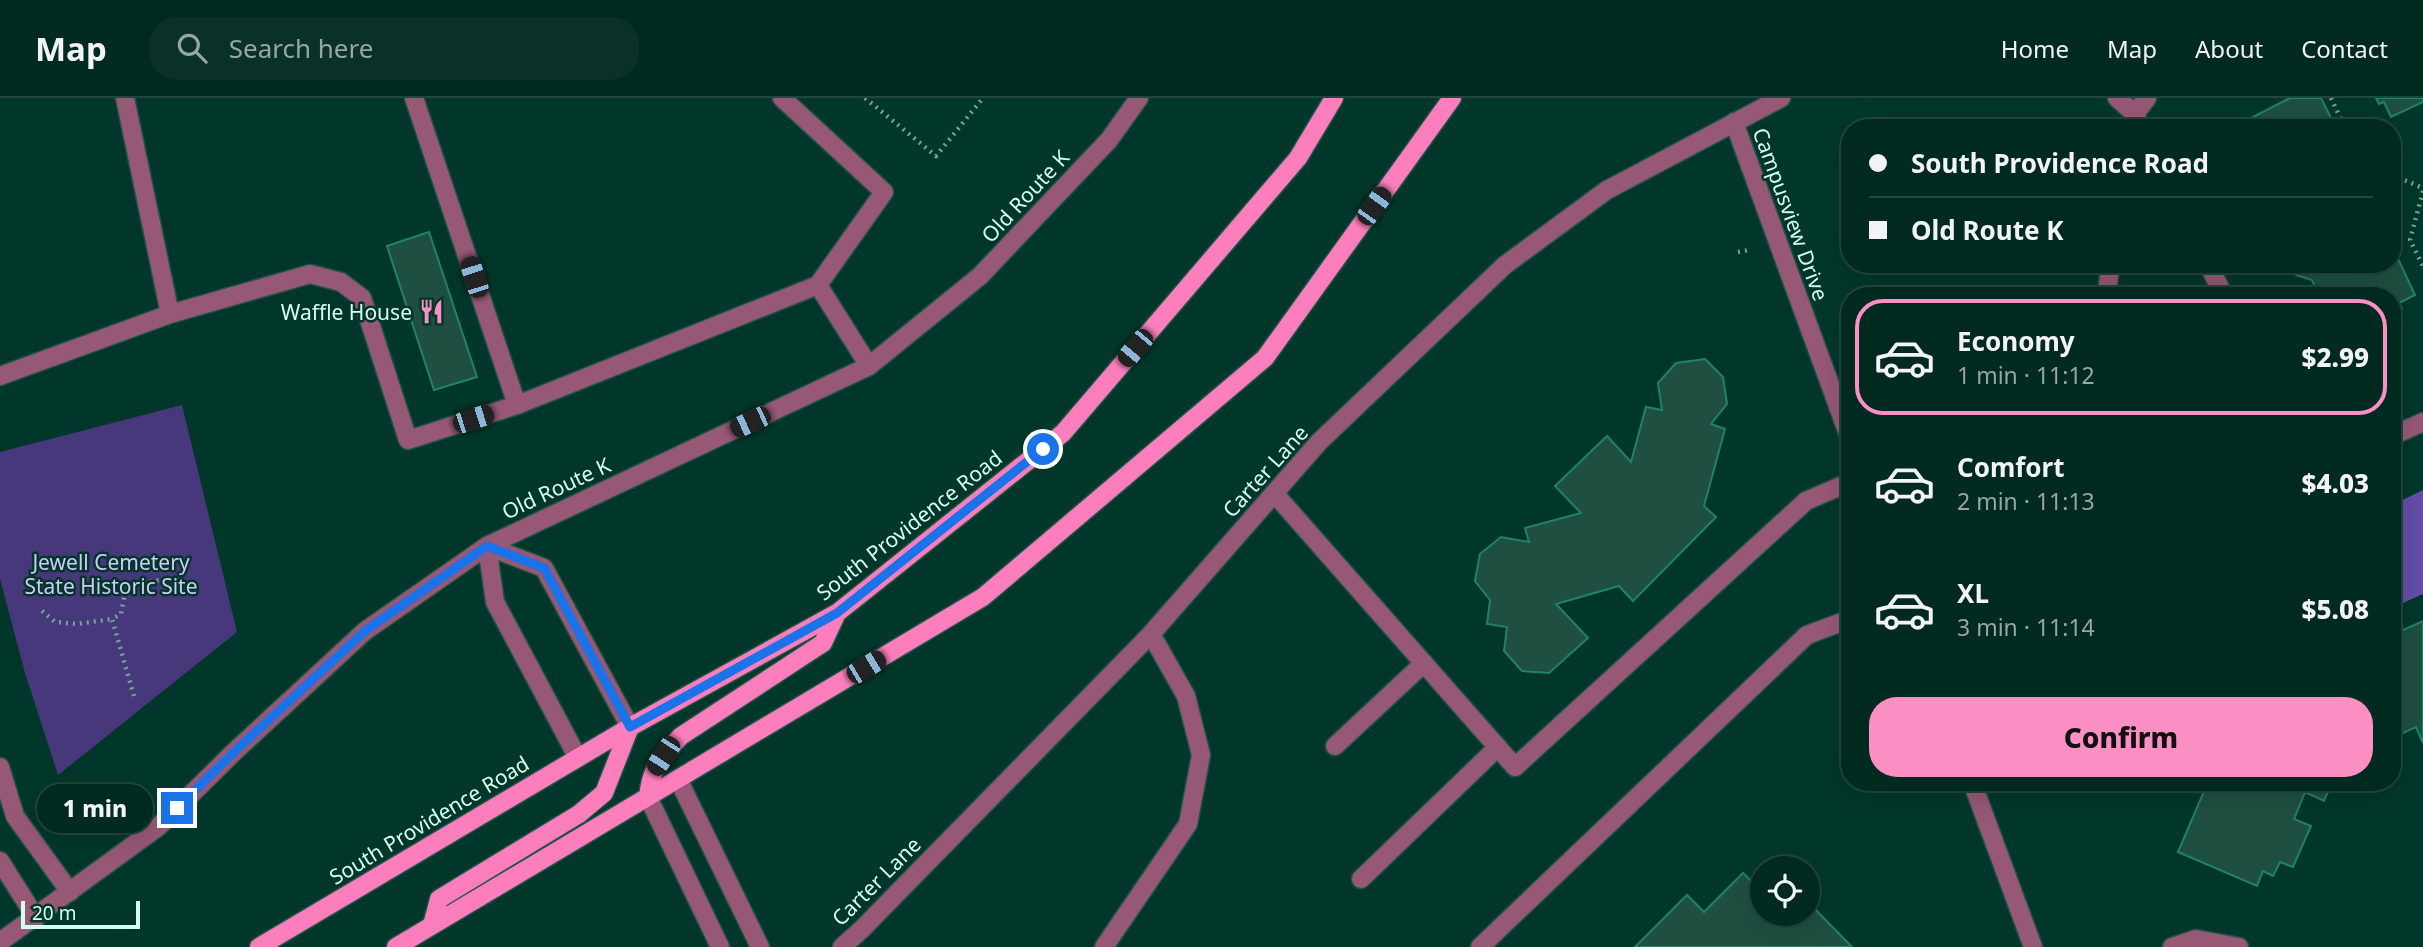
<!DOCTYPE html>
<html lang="en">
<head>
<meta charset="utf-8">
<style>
  body { margin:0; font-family:"Noto Sans",sans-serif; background:#0a3129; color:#f1f3f6; height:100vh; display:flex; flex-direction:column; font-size:26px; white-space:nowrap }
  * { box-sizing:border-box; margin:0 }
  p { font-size:23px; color:#95a6a5 }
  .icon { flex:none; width:38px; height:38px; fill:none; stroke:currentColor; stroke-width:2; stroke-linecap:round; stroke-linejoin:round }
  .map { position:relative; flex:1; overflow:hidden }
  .sheet { position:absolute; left:1841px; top:189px; width:560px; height:504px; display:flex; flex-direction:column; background:#002920; border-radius:28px; box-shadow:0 7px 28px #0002,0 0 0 2px #22453e }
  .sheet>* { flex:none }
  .guide { position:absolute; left:1841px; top:21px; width:560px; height:154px; border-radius:28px; box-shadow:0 7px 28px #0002,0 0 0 2px #22453e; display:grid; align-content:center; height:154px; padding:0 28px; background:#002920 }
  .tools { position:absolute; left:1750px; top:758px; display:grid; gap:14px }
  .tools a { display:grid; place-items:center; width:70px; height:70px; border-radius:50%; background:#002920; box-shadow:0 7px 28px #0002,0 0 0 2px #22453e; font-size:35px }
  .scale { position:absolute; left:21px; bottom:18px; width:119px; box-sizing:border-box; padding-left:7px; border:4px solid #d4ffef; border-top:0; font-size:19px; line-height:24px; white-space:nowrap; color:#d4ffef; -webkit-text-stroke:5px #00372a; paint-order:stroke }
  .end { position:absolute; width:32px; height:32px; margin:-16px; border:9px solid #1a73e8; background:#fff; box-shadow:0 0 0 4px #fff }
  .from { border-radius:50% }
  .bubble { position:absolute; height:49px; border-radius:24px; background:#002920; box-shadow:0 7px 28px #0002,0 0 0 2px #22453e; font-size:23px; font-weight:800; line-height:49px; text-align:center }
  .car { position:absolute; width:21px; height:42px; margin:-21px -10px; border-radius:9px; box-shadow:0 0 5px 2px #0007; background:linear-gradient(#222 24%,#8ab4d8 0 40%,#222 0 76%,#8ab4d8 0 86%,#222 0) }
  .guide b { display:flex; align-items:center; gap:24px; height:66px; font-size:26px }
  .guide b+b { border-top:2px solid #22453e }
  .guide i { width:18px; height:18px; background:#f1f3f6 }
  ul { padding:12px 0 0; list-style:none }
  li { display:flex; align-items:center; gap:21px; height:116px; margin:0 14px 10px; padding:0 14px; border:4px solid transparent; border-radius:28px }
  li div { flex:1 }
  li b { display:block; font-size:26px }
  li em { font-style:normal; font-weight:800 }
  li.current { border-color:#fc8fc3 }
  li>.icon { width:63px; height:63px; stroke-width:1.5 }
  .primary-button { display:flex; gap:14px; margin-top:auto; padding:14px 28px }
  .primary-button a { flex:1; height:80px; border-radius:28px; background:#fc8fc3; color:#111; font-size:28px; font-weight:800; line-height:80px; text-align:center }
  header { display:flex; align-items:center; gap:42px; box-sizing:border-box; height:98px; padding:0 35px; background:#002920; border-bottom:2px solid #22453e }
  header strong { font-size:33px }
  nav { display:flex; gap:38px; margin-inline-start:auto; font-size:24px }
  .search { width:490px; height:63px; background:#0a3129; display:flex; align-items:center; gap:18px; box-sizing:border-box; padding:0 24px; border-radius:28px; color:#95a6a5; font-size:26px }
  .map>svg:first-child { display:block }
</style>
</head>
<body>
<header>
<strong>Map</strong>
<div class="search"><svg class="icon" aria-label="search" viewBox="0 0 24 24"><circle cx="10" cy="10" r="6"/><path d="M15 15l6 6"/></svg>Search here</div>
<nav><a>Home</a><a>Map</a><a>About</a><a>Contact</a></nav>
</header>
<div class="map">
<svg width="2423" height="849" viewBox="0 0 2423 849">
  <rect width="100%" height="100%" fill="#00372a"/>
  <!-- green -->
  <path fill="#47387c" d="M182,307l55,227 -179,143 -33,-102 -25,-94v-127z"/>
  <!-- forest -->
  <path fill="#624ea6" d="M2423,392v104l-31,14v-103z"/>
  <!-- building -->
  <path fill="#1e4f40" stroke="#1f8369" stroke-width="2" d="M2290,0h31l15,30h-88l8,-4 -3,-7z
    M2376,0h47v4l-32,15 -7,-15 -5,2z
    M429,134l48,145 -43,13 -47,-144z
    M2392,148l23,49 -16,8 3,5 -10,5v-17h-73l-7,-16 -16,-5 -4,-11h100z
    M1705,261l18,18 4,27 -16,20 14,5 -21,77 12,11 -83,84 -14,-15 -63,18 32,34 -39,35 -27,-2 -18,-20 3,-24 -20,-3 3,-24 -15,-19 5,-27 21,-17 28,5 -4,-14 56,-15 -26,-27 52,-50 24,26 15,-55 16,3 -4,-27 18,-20z
    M2423,523v122l-7,-16 -24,11v-103z
    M2208,684h124l-8,19 -19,-9 -11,27 17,7 -18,41 -13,-5 -7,14 -10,-5 -6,15 -79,-34z
    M1743,775l19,19v22h46v-12l44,45h-217l52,-52 17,17z"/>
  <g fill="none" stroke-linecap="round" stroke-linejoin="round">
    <defs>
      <path id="lane" d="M125,0l45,216
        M414,0l103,307
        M782,0l102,94 -66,93
        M2117,0l18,16 6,14
        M2132,27l3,-11 12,-16
        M2208,166l16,32
        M2107,198l3,-32
        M0,278l170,-62 140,-40 31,8 21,16 46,142 109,-35 301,-120 51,81
        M2392,338l31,-14
        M1274,395l241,274 291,-266 44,-19
        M1335,648l89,-83
        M0,669l15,49 55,76
        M0,763l36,57
        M1361,781l137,-132
        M1480,849l327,-312 43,-16"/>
      <path id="street" d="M1734,24l116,317
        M578,660l-83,-156 -8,-56 57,22 86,159
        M678,681l82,168
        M1972,684l61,165
        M648,699l72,150
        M0,844l158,-115 76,-75 131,-121 122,-85 382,-180 111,-90 129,-136 30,-42
        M842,849l20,-18 289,-295 168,-192 186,-177 102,-75 174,-92
        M1104,849l84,-123 13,-69 -15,-59 -35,-62
        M2172,849l24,-8 43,8"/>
      <path id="primary" d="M648,699c3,-30 13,-39 33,-61l142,-93 14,-30
        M432,827l7,-26 140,-85 25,-21 26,-66
        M259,849l371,-220 207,-114 226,-180 235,-275 36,-60
        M396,849l587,-350 282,-239 187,-260"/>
    </defs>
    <!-- lane casing -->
    <use href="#lane" stroke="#1e5346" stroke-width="21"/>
    <!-- street casing -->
    <use href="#street" stroke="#1e5346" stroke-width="21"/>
    <!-- primary casing -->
    <use href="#primary" stroke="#1e5346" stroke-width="21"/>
    <!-- path -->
    <path stroke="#73a495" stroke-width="4.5" stroke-dasharray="2 5" stroke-linecap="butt" d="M865,0l71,58 47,-58
      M2331,0l14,30
      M2392,77l31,13
      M2423,93l-13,49 13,26
      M1738,154l11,-2
      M42,513l13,11 22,2 35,-5
      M134,598l-22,-77 9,-5 4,-22 12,-8 46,-8"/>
    <!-- lane -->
    <use href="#lane" stroke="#965875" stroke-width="18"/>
    <!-- street -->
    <use href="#street" stroke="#965875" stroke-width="18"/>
    <!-- primary -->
    <use href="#primary" stroke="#fc7ebc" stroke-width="18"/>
  </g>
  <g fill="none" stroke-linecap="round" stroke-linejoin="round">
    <!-- route -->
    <path stroke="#1a73e8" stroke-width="9" d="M177,710l57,-56 131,-121 122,-85 57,22 86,159 207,-114 206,-164"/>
  </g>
  <!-- icons -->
  <defs>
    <symbol id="restaurant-bare" viewBox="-9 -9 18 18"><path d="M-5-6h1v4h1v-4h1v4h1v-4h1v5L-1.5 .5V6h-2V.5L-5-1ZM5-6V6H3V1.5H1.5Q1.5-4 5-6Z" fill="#fc8fc3" stroke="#00372a" stroke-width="2.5" paint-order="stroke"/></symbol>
  </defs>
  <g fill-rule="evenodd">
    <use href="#restaurant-bare" x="414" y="196" width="35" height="35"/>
  </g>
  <g text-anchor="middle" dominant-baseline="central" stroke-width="5" stroke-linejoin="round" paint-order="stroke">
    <!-- street labels -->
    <g font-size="21" fill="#d4ffef" stroke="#00372a">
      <text transform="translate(1025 98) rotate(-47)">Old Route K</text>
      <text transform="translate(1791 116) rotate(70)">Campusview Drive</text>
      <text transform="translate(1265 373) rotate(-48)">Carter Lane</text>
      <text transform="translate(556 390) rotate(-25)">Old Route K</text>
      <text transform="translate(909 427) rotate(-38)">South Providence Road</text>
      <text transform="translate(429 722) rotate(-31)">South Providence Road</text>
      <text transform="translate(876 783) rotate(-45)">Carter Lane</text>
    </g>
    <!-- poi labels -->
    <g font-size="21" fill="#d4ffef" stroke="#00372a" text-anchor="end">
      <text x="412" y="214">Waffle House</text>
    </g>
    <!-- park labels -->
    <g font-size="21" fill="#cfc9f9" stroke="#00372a">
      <text x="111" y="464">Jewell Cemetery<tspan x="111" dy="24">State Historic Site</tspan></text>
    </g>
  </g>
</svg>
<div class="tools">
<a><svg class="icon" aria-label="locate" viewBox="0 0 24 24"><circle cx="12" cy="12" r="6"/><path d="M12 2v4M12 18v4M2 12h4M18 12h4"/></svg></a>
</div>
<div class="scale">20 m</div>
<i class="end from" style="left:1043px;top:351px"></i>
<i class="end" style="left:177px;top:710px"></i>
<div class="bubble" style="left:37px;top:686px;width:116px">1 min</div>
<i class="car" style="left:1374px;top:108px;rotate:36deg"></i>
<i class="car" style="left:474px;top:179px;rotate:342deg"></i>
<i class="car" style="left:1135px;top:250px;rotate:220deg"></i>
<i class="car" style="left:473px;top:321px;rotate:72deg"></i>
<i class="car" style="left:750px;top:324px;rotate:245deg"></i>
<i class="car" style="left:866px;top:569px;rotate:59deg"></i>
<i class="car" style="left:663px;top:658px;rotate:213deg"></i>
<div class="guide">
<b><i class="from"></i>South Providence Road</b>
<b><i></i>Old Route K</b>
</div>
<section class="sheet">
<ul>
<li class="current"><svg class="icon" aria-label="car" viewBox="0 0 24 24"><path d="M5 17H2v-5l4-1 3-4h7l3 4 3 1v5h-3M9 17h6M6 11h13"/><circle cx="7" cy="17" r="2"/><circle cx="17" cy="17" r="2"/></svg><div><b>Economy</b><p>1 min · 11:12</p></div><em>$2.99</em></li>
<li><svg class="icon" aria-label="car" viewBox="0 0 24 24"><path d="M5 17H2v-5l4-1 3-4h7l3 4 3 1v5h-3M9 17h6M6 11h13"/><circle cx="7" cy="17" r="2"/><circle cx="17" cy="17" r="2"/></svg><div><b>Comfort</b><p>2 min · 11:13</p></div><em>$4.03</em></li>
<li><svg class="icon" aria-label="car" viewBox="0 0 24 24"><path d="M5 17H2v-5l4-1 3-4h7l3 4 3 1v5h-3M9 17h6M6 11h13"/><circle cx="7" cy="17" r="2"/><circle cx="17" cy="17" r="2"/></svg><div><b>XL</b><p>3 min · 11:14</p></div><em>$5.08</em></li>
</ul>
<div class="primary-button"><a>Confirm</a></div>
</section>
</div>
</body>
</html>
